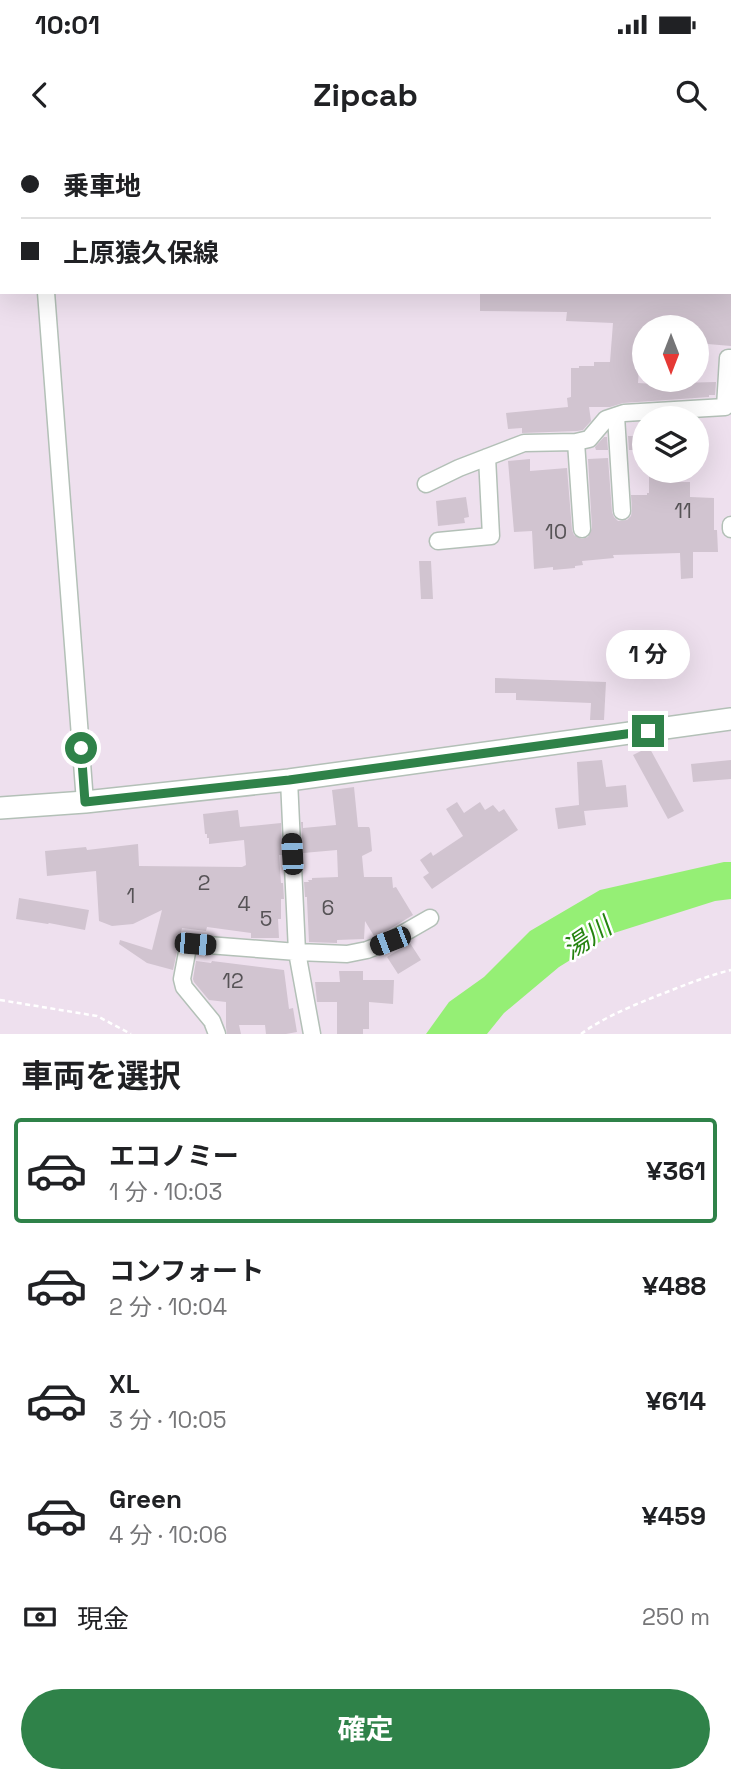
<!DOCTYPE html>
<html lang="ja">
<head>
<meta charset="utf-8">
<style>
  body { margin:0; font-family:"Space Grotesk","Noto Sans JP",sans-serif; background:#f6f6f6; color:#202124; height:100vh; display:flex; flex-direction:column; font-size:26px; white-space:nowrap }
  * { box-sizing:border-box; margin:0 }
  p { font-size:23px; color:#757577 }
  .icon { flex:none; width:38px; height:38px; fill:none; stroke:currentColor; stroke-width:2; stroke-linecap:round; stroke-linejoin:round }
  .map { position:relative; height:894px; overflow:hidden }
  .details { display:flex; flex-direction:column; background:#fff; flex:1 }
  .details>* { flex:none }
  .guide { position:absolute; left:0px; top:0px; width:732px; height:154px; box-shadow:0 7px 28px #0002; display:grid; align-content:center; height:154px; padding:0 21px; background:#fff }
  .needle { width:46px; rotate:180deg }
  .controls { position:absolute; left:632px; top:175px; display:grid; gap:14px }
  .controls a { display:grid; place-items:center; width:77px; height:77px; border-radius:50%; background:#fff; box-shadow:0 7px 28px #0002; font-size:35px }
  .end { position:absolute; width:32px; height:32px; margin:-16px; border:9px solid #2f8249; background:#fff; box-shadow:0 0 0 4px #fff }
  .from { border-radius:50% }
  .bubble { position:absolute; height:49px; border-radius:24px; background:#fff; box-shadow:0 7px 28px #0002; font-size:23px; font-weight:700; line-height:49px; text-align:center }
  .car { position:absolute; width:21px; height:42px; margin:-21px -10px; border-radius:9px; box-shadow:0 0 5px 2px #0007; background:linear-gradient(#222 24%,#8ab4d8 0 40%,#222 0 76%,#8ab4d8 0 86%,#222 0) }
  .guide b { display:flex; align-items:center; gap:24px; height:66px; font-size:26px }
  .guide b+b { border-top:2px solid #e0e0e0 }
  .guide i { width:18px; height:18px; background:#202124 }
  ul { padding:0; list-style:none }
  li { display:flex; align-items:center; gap:21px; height:105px; margin:0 14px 10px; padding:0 7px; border:4px solid transparent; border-radius:7px }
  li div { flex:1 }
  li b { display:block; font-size:26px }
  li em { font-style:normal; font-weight:700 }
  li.current { border-color:#2f8249 }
  li>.icon { width:63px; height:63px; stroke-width:1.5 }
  h2 { padding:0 21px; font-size:32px; line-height:84px }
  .pay { display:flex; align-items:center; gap:18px; height:77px; padding:0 21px; font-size:26px }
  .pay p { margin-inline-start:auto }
  .action { display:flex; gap:14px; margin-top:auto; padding:14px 21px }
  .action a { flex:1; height:80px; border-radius:42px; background:#2f8249; color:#fff; font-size:28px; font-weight:700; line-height:80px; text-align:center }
  .status { display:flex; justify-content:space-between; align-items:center; height:49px; padding:0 35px; background:#fff; direction:ltr }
  .status svg { height:19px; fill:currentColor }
  header { display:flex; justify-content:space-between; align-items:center; height:91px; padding:0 21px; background:#fff; font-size:32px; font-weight:700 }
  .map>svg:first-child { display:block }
</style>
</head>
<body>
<div class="status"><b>10:01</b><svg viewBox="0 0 49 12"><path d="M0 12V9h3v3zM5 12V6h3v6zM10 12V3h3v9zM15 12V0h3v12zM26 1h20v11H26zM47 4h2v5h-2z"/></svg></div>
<header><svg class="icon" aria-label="back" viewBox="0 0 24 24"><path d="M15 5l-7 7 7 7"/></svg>Zipcab<svg class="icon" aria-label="search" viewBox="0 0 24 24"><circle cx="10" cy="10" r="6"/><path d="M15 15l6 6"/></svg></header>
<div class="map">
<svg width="731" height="894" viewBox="0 0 731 894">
  <rect width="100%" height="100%" fill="#eee0ee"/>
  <!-- water -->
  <path fill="#95ef75" d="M724,722h7v37l-16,2 -101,32 -55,34 -55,46 -17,21h-61l23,-32 35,-25 46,-46 70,-41z"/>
  <!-- building -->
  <path fill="#d1c4d0" d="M480,152l251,1v53l-35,-3v-16h-52v13h-3l-3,43 16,1v3l25,-2v-2l37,-1 -1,13h-6v2l-86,6 -13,4h-21l2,14 -8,9 -6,1 -55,2v-5l-14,1 -2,-16 62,-6 -1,-9 4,-1v-29h8v-2h15v-4h16l3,-39 -47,-2 1,-9 -87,-1z
    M628,296h16v14h-15z
    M604,297h3l1,13h-12l-1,-3z
    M608,318l4,54 2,5 4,4 9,-1 4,-4 1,-6 -1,-15h16v-2h2v-22h26l1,11h14v15l24,1v32h3l1,22h-25v26l-12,1 -1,-26 -67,2 1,3 -32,3 1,4 -8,1v2l-22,2v-3l-19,2 -2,-38 -18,1 -6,-71 22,-2v12l37,-3 5,62 2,5 8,4 6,-2 4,-9 -4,-69z
    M466,357l3,20 -5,1 1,5 -27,3 -2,-25z
    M419,421h12l2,38h-12z
    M495,538l111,4 -2,38h-14l1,-17 -75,-3v-7h-21z
    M649,607l35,64 -16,8 -35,-64z
    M602,620l4,27 20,-2 2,22 -44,4 2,14 -28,4 -3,-21 24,-3 -2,-43z
    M731,620v19l-38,3 -2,-18z
    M354,647l4,40h11l1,2 2,22 -10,5 2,21h28l1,11 3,-1 17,28 -28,17 -11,4 -9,-15 -1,18 -27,1v3l-28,-1 -2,-42v-3h-2l-1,-15h5l-1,-2h4v-2l26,-1 -1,-27 -34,3 -2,-31h2v6l33,-3 -4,-35z
    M457,662l7,11 16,-11 5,8 8,-5 6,7 5,-3 14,21 -86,59 -9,-12 6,-4 -9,-13 11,-8 2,4 30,-20 -17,-27z
    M238,670l2,17 41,-4 1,32h-3l2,28h2l1,16h-3v20h-3l1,19h-28v-5l-44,-6 -1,4 -24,-3 -9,42 -26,-7 -28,-19 1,-4 32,10 10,-40 -29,14 -21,2 -13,-5 -3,-50 -49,5 -2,-25 41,-4 1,3 51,-6 1,22 103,1 4,-2 -2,-25 -35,4v-6h-2v-4h-2l-2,-20z
    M19,758l70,12 -4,20 -36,-7 -1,1 -32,-5z
    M410,803l11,17 -23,14 -11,-17z
    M196,821l15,2 1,-2 72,9 5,39 4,-1 4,24 -11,2h-20l-1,-9h-26l2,9h-14l-1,-7v-25l-17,-2 -15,-18 -1,-3z
    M339,831h24v9h31l-1,24 -24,-2v27h-6v5h-26v-32h-20l-2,-20h25z"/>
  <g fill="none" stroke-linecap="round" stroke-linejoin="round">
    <defs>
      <path id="street" d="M35,0v2
        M681,0l2,2
        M730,49l1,1
        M46,152l39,510
        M616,276l6,95
        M576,302l6,87
        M426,344l33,-16 65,-25 52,-1 13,-3 17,-20 18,-6 101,-6 3,-49h3
        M731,389v-4
        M438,401l53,-5 -4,-79
        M289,640l8,172 15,82
        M217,894l-5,-13 -28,-34 -2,-8 6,-32 7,-3 102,8 50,2 20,-4 23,-9 40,-23"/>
      <path id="secondary" d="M730,92h1
        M0,105h2
        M0,668l85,-6 204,-22 442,-61"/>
    </defs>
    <!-- street casing -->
    <use href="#street" stroke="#b3c0b7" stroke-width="19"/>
    <!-- secondary casing -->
    <use href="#secondary" stroke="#b3c0b7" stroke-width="24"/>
    <!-- path -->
    <path stroke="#fff" stroke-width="2.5" stroke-dasharray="5 3.5" stroke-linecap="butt" d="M0,860l97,16 34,18
      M581,894c23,-17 51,-28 78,-39 24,-9 47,-19 72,-25"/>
    <!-- street -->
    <use href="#street" stroke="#fff" stroke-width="16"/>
    <!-- secondary -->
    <use href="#secondary" stroke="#fff" stroke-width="21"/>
  </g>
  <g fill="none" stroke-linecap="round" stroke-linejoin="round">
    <!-- route -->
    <path stroke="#2f8249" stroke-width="9" d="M81,608l4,54 204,-22 359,-49"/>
  </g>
  <g text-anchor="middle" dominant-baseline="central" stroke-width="5" stroke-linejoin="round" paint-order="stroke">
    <!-- number labels -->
    <g font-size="21" fill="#565356">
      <text x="683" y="370">11</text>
      <text x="556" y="391">10</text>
      <text x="204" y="742">2</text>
      <text x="131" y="755">1</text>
      <text x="244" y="763">4</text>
      <text x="328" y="767">6</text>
      <text x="266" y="778">5</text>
      <text x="233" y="840">12</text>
    </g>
    <!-- water labels -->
    <g font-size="26" font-style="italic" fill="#25830f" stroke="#fff">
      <text transform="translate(587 798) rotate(-34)">湯川</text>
    </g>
  </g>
</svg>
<div class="controls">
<a><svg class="needle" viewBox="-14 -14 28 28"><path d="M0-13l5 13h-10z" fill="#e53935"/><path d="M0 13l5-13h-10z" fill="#757577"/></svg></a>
<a><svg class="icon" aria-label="layers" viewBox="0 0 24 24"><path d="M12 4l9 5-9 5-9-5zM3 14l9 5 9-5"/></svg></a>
</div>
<i class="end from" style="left:81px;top:608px"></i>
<i class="end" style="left:648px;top:591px"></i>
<div class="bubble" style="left:606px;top:490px;width:84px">1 分</div>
<i class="car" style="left:292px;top:714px;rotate:357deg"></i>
<i class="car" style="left:390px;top:801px;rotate:249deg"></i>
<i class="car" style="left:195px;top:804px;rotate:95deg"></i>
<div class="guide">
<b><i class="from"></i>乗車地</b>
<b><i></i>上原猿久保線</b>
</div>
</div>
<section class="details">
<h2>車両を選択</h2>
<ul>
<li class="current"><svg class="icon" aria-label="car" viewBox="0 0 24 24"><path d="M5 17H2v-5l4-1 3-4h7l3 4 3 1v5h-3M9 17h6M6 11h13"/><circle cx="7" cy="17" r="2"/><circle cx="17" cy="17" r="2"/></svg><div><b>エコノミー</b><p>1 分 · 10:03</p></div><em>¥361</em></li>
<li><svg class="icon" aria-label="car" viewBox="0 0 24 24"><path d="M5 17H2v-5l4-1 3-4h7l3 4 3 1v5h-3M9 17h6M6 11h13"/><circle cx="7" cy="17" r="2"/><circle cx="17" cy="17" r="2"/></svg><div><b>コンフォート</b><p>2 分 · 10:04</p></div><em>¥488</em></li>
<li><svg class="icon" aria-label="car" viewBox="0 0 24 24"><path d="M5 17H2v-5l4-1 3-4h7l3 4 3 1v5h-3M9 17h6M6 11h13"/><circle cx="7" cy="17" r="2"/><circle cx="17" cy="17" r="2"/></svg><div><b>XL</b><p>3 分 · 10:05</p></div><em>¥614</em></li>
<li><svg class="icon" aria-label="car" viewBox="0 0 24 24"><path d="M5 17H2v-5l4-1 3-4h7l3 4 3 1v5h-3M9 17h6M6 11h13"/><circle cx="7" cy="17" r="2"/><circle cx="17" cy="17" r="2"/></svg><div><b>Green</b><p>4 分 · 10:06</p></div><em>¥459</em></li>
</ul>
<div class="pay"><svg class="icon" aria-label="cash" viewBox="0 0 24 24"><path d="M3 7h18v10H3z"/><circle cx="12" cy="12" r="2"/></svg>現金<p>250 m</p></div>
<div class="action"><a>確定</a></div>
</section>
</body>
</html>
